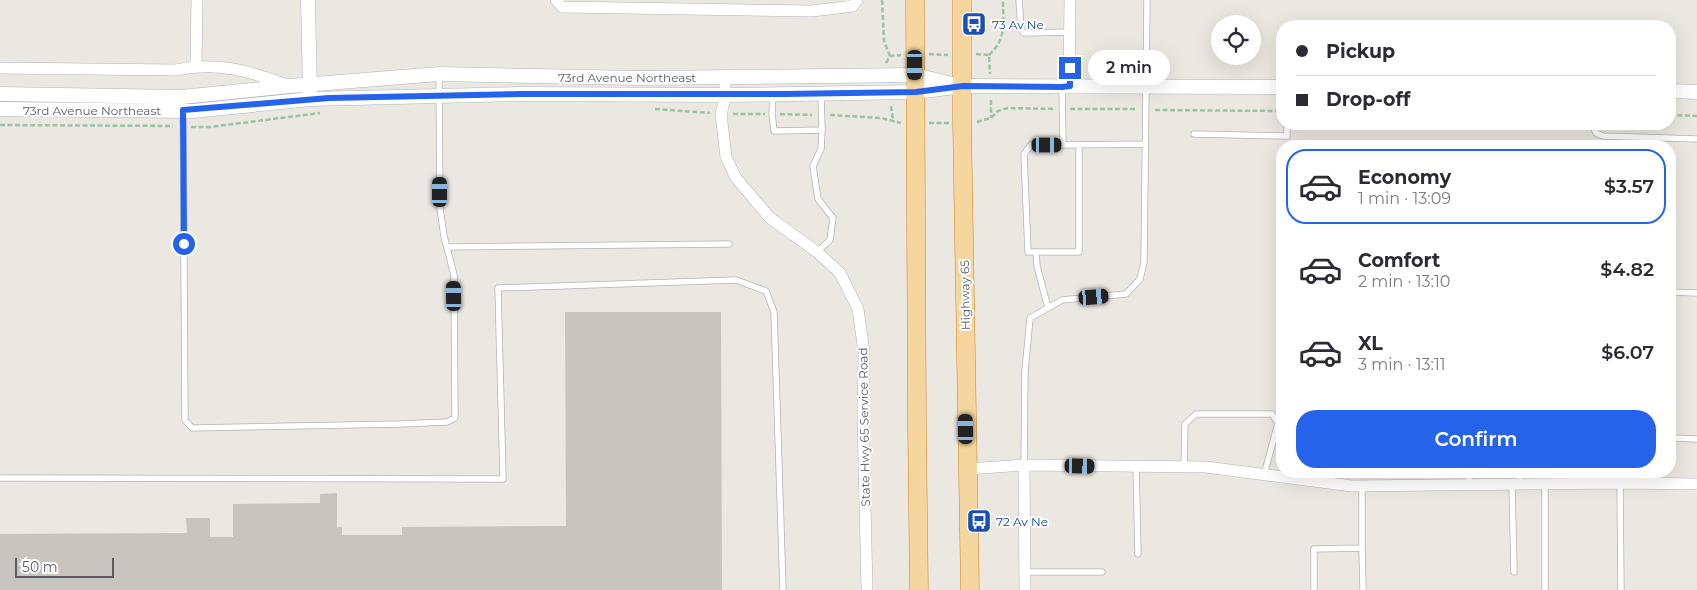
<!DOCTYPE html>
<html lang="en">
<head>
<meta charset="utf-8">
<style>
  body { margin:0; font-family:Montserrat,sans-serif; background:#f7f7f7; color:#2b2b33; height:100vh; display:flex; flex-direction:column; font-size:19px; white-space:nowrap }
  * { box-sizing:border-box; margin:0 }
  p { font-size:16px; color:#7c7c81 }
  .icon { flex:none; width:28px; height:28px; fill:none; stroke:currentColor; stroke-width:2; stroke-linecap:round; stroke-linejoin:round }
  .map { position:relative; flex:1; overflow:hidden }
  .sheet { position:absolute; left:1276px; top:140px; width:400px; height:338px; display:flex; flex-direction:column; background:#fff; border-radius:20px; box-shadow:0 5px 20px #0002 }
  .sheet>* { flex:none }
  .top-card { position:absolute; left:1276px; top:20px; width:400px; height:110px; border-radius:20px; box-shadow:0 5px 20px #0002; display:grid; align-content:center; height:110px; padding:0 20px; background:#fff }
  .controls { position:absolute; left:1211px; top:15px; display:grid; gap:10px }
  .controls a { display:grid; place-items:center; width:50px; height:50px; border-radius:50%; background:#fff; box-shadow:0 5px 20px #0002; font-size:25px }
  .scale { position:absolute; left:15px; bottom:12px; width:99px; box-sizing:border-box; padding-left:5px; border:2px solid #595d60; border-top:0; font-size:14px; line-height:18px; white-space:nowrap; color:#595d60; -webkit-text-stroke:4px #fff; paint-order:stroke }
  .end { position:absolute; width:22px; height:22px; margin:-11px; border:6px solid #2563eb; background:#fff; box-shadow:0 0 0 2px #fff }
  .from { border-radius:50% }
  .bubble { position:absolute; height:35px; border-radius:18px; background:#fff; box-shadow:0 5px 20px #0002; font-size:16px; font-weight:600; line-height:35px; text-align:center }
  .car { position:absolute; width:15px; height:30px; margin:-15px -8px; border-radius:6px; box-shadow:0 0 4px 1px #0007; background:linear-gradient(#222 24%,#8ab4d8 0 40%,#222 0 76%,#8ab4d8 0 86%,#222 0) }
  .top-card b { display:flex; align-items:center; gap:18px; height:48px; font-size:19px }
  .top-card b+b { border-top:1px solid #e1e1e2 }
  .top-card i { width:12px; height:12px; background:#2b2b33 }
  ul { padding:9px 0 0; list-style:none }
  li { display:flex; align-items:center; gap:15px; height:75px; margin:0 10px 8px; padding:0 10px; border:2px solid transparent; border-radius:20px }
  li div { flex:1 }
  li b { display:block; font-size:19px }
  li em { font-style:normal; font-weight:600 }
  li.selected { border-color:#2563eb }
  li>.icon { width:45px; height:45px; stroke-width:1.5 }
  .action { display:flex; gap:10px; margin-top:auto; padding:10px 20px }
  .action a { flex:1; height:58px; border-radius:20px; background:#2563eb; color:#fff; font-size:20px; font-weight:600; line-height:58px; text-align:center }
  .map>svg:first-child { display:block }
</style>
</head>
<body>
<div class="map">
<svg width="1697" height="590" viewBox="0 0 1697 590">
  <rect width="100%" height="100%" fill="#ebe7e1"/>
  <!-- building -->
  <path fill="#c8c4bf" d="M565,312h156l1,278h-722v-56l187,-1 -1,-15h24v19h23v-33l87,-1v-9l17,-1v34h5v8h60v-8l164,-1z"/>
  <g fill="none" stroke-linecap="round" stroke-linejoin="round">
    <defs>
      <path id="service" d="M1019,0l2,29 3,4 46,-1
        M1062,87l1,58 82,-1
        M773,94l-1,20 2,17 48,-1 -1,-36
        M183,111l2,309 7,8 208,-4 47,-2 8,-4 -1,-143 -10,-39 -4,-27 -1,-134
        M1592,124l4,9 7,3 94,3
        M1194,134l93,2v-12
        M1317,144v2
        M447,247l282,-3
        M817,252l13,-12 3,-22 -15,-19 -5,-33 8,-17 1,-19
        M1036,252h43v-107
        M1670,292l27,1
        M1048,308l-11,-42 -1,-14h-8l-4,-98 7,-9h32
        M1670,438l27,1
        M1024,465l1,-94 5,-53 32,-18 64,-6 14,-15 4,-17 3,-262
        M1136,466l2,88
        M1184,467l1,-43 11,-10h76l6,9 -14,52
        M1329,471v12
        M1469,471v14
        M1519,471l1,13
        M0,478l503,1 -5,-191 238,-8 30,11 8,21 9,278
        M1620,483l1,107
        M1629,483v-12
        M1512,484l2,88
        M1545,484v106
        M1362,548l1,42
        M1025,572h77
        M1314,590v-41l48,-1v-62"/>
      <path id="minor" d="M556,0l6,7 250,4 41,-5 4,-6
        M196,66l1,-66
        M0,68l175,2c42,-9 75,1 115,16
        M724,77l2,18 -5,19 5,43 10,21 34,40 47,34 23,21 18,36 6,43 -1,65 4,173
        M1069,86l1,-86
        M1024,465l1,125
        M967,469l57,-4 182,2 146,19 268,-3 77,1"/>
      <path id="tertiary" d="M308,0l2,93
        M1670,91l27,1
        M0,94l182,3 108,-11 149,-12 200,4 276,-3 37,9
        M0,109l193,2 118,-12 211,-5 204,1 190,-3 47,-6 319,1"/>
      <path id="trunk" d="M915,0l2,426 2,164
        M962,0v122l8,468"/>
    </defs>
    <!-- service casing -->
    <use href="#service" stroke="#b1b4b7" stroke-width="7"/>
    <!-- minor casing -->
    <use href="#minor" stroke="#b1b4b7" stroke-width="12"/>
    <!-- tertiary casing -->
    <use href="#tertiary" stroke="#b1b4b7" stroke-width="15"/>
    <!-- trunk casing -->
    <use href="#trunk" stroke="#d48017" stroke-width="19"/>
    <!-- path -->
    <path stroke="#9bc3a1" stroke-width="2.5" stroke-dasharray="5 2.5" stroke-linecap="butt" d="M882,0l2,41 6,15
      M929,54l19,1
      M976,54l13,1 1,19
      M989,55c18,-16 14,-33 14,-55
      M886,63l4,-7 11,-1
      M991,100v18
      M891,106l2,14
      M655,109l55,4
      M1070,109h67
      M1155,110l127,1
      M733,114h32
      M780,114l32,1
      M830,115l51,3 20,5
      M1670,115l27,1
      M977,122l14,-4 7,-7 10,-3 47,1
      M929,123h20
      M0,125l173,1
      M191,127h19l110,-14"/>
    <!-- service -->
    <use href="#service" stroke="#fff" stroke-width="5.5"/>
    <!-- minor -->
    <use href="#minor" stroke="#fff" stroke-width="11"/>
    <!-- tertiary -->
    <use href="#tertiary" stroke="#fff" stroke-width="14"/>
    <!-- trunk -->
    <use href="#trunk" stroke="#f4d69e" stroke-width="18"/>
  </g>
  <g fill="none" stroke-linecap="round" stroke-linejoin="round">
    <!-- route -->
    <path stroke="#2563eb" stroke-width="6" d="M184,244l-1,-134 146,-12 193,-4h262l132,-2 47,-6 99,1 8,-1v-18"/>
  </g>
  <!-- icons -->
  <defs>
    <symbol id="bus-square" viewBox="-11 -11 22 22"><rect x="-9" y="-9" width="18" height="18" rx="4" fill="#1a4fb4" stroke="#fff"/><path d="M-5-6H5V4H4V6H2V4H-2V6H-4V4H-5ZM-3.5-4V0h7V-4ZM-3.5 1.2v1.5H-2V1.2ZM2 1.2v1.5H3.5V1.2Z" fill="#fff"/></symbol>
  </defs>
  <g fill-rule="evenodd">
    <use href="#bus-square" x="960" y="10" width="28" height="28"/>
    <use href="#bus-square" x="965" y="507" width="28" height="28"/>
  </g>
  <g text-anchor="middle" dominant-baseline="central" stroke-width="4" stroke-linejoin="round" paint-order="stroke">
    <!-- transit labels -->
    <g font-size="12" fill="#164399" stroke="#fff" text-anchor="start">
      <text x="992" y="24">73 Av Ne</text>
      <text x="996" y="521">72 Av Ne</text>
    </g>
    <!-- street labels -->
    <g font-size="12" fill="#595d60" stroke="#fff">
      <text x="627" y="77">73rd Avenue Northeast</text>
      <text x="92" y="110">73rd Avenue Northeast</text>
      <text transform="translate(965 295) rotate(-91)">Highway 65</text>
      <text transform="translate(864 427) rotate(-91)">State Hwy 65 Service Road</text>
    </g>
  </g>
</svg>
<div class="controls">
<a><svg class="icon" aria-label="locate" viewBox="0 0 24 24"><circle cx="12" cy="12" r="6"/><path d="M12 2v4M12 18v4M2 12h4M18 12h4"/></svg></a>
</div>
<div class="scale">50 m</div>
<i class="end from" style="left:184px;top:244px"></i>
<i class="end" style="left:1070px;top:68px"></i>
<div class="bubble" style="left:1088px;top:50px;width:82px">2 min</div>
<i class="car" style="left:915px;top:65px;rotate:180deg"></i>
<i class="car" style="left:1047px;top:145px;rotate:90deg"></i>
<i class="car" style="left:440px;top:192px;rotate:0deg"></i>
<i class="car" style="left:454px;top:296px;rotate:359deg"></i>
<i class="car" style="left:1094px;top:297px;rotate:85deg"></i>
<i class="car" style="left:966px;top:429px;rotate:359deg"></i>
<i class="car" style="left:1080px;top:466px;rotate:91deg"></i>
<div class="top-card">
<b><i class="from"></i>Pickup</b>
<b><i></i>Drop-off</b>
</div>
<section class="sheet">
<ul>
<li class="selected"><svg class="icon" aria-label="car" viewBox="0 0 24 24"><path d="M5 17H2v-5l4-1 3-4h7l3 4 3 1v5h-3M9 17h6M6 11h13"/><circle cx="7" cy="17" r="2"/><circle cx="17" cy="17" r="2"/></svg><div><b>Economy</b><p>1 min · 13:09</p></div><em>$3.57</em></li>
<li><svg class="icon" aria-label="car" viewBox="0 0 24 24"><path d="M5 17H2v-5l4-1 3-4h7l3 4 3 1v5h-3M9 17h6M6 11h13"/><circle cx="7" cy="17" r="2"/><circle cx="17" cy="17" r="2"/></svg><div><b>Comfort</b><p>2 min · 13:10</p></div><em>$4.82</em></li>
<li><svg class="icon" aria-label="car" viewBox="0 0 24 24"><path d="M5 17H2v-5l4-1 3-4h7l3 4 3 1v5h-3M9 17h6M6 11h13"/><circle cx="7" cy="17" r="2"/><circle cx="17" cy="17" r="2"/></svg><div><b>XL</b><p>3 min · 13:11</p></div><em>$6.07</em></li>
</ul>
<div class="action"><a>Confirm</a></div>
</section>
</div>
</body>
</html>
